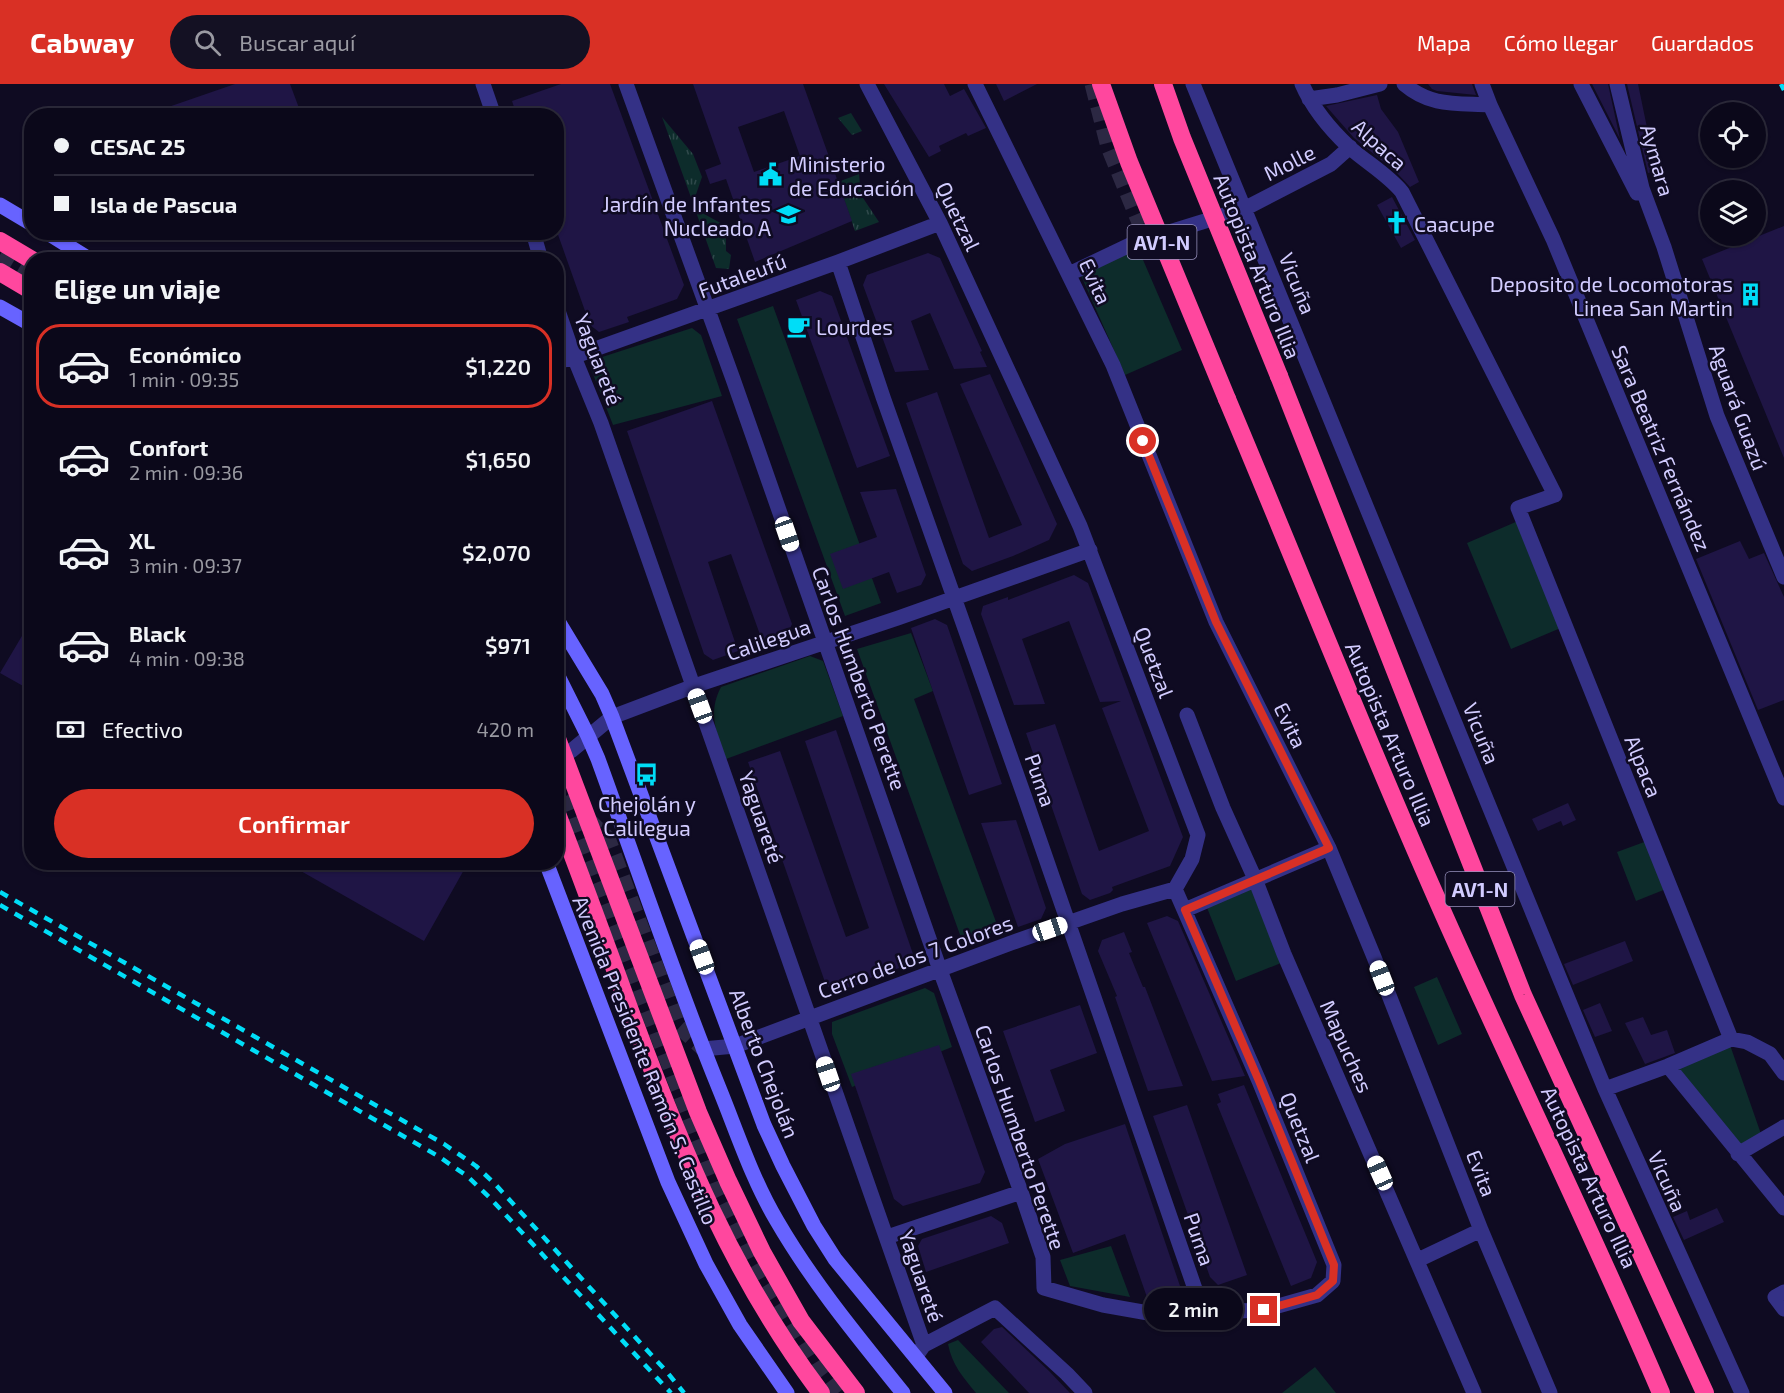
<!DOCTYPE html>
<html lang="es">
<head>
<meta charset="utf-8">
<style>
  body { margin:0; font-family:"Exo 2",sans-serif; background:#141123; color:#f1f3f6; height:100vh; display:flex; flex-direction:column; font-size:22px; white-space:nowrap }
  * { box-sizing:border-box; margin:0 }
  p { font-size:20px; color:#9a9aa2 }
  .icon { flex:none; width:33px; height:33px; fill:none; stroke:currentColor; stroke-width:2; stroke-linecap:round; stroke-linejoin:round }
  .map { position:relative; flex:1; overflow:hidden }
  .panel { position:absolute; left:24px; top:168px; width:540px; height:618px; display:flex; flex-direction:column; background:#0b081a; border-radius:24px; box-shadow:0 2px 4px #0004,0 0 0 2px #2b2939 }
  .panel>* { flex:none }
  .guide { position:absolute; left:24px; top:24px; width:540px; height:132px; border-radius:24px; box-shadow:0 2px 4px #0004,0 0 0 2px #2b2939; display:grid; align-content:center; height:132px; padding:0 30px; background:#0b081a }
  .fabs { position:absolute; left:1700px; top:18px; display:grid; gap:12px }
  .fabs a { display:grid; place-items:center; width:66px; height:66px; border-radius:50%; background:#0b081a; box-shadow:0 2px 4px #0004,0 0 0 2px #2b2939; font-size:30px }
  .end { position:absolute; width:27px; height:27px; margin:-14px; border:8px solid #d93025; background:#fff; box-shadow:0 0 0 3px #fff }
  .from { border-radius:50% }
  .bubble { position:absolute; height:42px; border-radius:21px; background:#0b081a; box-shadow:0 2px 4px #0004,0 0 0 2px #2b2939; font-size:20px; font-weight:600; line-height:42px; text-align:center }
  .car { position:absolute; width:18px; height:36px; margin:-18px -9px; border-radius:8px; box-shadow:0 0 4px 2px #0007; background:linear-gradient(#fff 24%,#345 0 40%,#fff 0 76%,#345 0 86%,#fff 0) }
  .guide b { display:flex; align-items:center; gap:21px; height:57px; font-size:22px }
  .guide b+b { border-top:2px solid #2b2939 }
  .guide i { width:15px; height:15px; background:#f1f3f6 }
  ul { padding:0; list-style:none }
  li { display:flex; align-items:center; gap:18px; height:84px; margin:0 12px 9px; padding:0 18px; border:3px solid transparent; border-radius:24px }
  li div { flex:1 }
  li b { display:block; font-size:22px }
  li em { font-style:normal; font-weight:600 }
  li.selected { border-color:#d93025 }
  li>.icon { width:54px; height:54px; stroke-width:1.5 }
  h2 { padding:0 30px; font-size:27px; line-height:72px }
  .pay { display:flex; align-items:center; gap:15px; height:66px; padding:0 30px; font-size:22px }
  .pay p { margin-inline-start:auto }
  .button { display:flex; gap:12px; margin-top:auto; padding:12px 30px }
  .button a { flex:1; height:69px; border-radius:36px; background:#d93025; color:#fff; font-size:24px; font-weight:600; line-height:69px; text-align:center }
  header { display:flex; align-items:center; gap:36px; box-sizing:border-box; height:84px; padding:0 30px; background:#d93025; color:#fff }
  header strong { font-size:28px }
  nav { display:flex; gap:33px; margin-inline-start:auto; font-size:21px }
  .search { width:420px; height:54px; background:#141123; display:flex; align-items:center; gap:15px; box-sizing:border-box; padding:0 21px; border-radius:33px; color:#9a9aa2; font-size:22px }
  .map>svg:first-child { display:block }
</style>
</head>
<body>
<header>
<strong>Cabway</strong>
<div class="search"><svg class="icon" aria-label="search" viewBox="0 0 24 24"><circle cx="10" cy="10" r="6"/><path d="M15 15l6 6"/></svg>Buscar aquí</div>
<nav><a>Mapa</a><a>Cómo llegar</a><a>Guardados</a></nav>
</header>
<div class="map">
<svg width="1784" height="1309" viewBox="0 0 1784 1309">
  <defs>
    <pattern id="grass-tufts" width="24" height="20" patternUnits="userSpaceOnUse" patternTransform="scale(1.5)"><rect width="24" height="20" fill="#0d2c2b"/><path d="M3 7l-1-3M5 7V3M7 7l1-3M15 17l-1-3M17 17v-4M19 17l1-3" fill="none" stroke="#2f494b"/></pattern>
  </defs>
  <rect width="100%" height="100%" fill="#0f0b22"/>
  <!-- grass -->
  <path fill="url(#grass-tufts)" d="M851,29l11,18 -10,4 -14,-17z
    M662,33l31,37 9,23 -9,26z
    M859,90l2,21 18,27 -24,9 -17,-49z
    M695,125l31,17v25l5,4 -2,14 -13,-1z"/>
  <!-- green -->
  <path fill="#0d2c2b" d="M1137,162l45,104 -57,25 -46,-104z
    M773,222l108,297 -36,13 -108,-297z
    M692,244l9,7 21,61 -109,29 -22,-56 5,-10z
    M1518,437l45,106 -52,22 -44,-106z
    M911,549l22,58 -19,8 85,231 -36,13 -106,-294z
    M810,572l13,5 20,55 -117,43c-9,-26 -19,-45 -5,-72z
    M1647,757l19,48 -30,12 -19,-49z
    M1251,804l30,75 -45,18 -30,-76z
    M1437,893l25,57 -24,11 -24,-58z
    M925,904l9,5 18,54 -100,40 -20,-53v-12z
    M1730,961l31,89 -22,13 -61,-78z
    M1111,1162l19,51 -60,-11 -10,-26z
    M958,1256l51,53h-33c-13,-16 -24,-28 -28,-49z
    M1315,1283l21,26h-54z"/>
  <!-- building -->
  <path fill="#1f1545" fill-rule="evenodd" d="M235,0h55l12,32h-151v-3z
    M561,0h49l74,201 -7,14 -50,18 2,5 -30,10 -9,-7 -34,-96v-113h-39l-5,-15z
    M693,0h110l49,137 -97,41 -29,-83 -16,5 -5,-14 16,-6zM784,27l16,45 -46,16 -16,-45z
    M884,0h60l6,12 14,-7 22,39 -18,8 -2,-3 -27,13 2,5 -12,6z
    M996,0h41l-33,17z
    M1428,0h44l4,11 -39,-4 -5,-2z
    M1592,0h16l12,55z
    M1627,0h11l18,87 -8,2z
    M1377,11l4,14 17,23 21,50 -9,5 -14,-15 -42,-34 -28,-32z
    M1392,113l23,43 -14,8 -24,-43z
    M1784,142v232l-82,-199z
    M928,169l12,5 42,93 -2,1 7,15 -33,2 -24,-56 -19,8 18,49 -34,2 -32,-87 4,-10z
    M820,207l12,5 58,160 -33,12 -61,-168z
    M990,290l67,150 -8,16 -36,16 -41,15 -9,-7 -57,-161 31,-11 52,146 33,-13 -62,-141z
    M712,317l80,223 -5,11 -24,8 -32,-89 -23,8 30,89 -25,9 -9,-6 -77,-223z
    M896,405l30,86 -5,10 -24,8 -8,-21 -46,17 -13,-35 47,-17 -17,-45z
    M1740,457l9,18 15,-6 20,44v103l-26,10 -62,-151z
    M1074,491l14,8 95,254 -13,29 -58,21 1,3 -3,3 -20,7 -8,-6 -56,-161 29,-9 44,127 50,-20 -47,-123 19,-7 -21,1 -31,-81 -47,18 23,65 -31,1 -33,-91 2,-8 25,-9v3z
    M32,535v72l-32,-18z
    M935,535l12,6 55,159 -33,11 -58,-167z
    M836,646l77,224 -5,11 -47,16 1,2 -27,9 -9,-7 -78,-223 32,-11 66,186 23,-9 -64,-187z
    M1568,719l8,17 -13,6 -2,-5 -23,10 -6,-12z
    M1016,736l30,88 -5,11 -23,8 -37,-104z
    M285,778h171l9,6 -41,73z
    M1167,832l11,5 67,155 -33,5 -65,-158z
    M1124,848l8,20 -3,1 14,34h2l38,99 -35,5 -33,-94 2,-1 -19,-45 4,-11z
    M1625,857l8,20 -60,24 -9,-21z
    M1600,919l12,28 -17,6 -12,-27z
    M1080,921l17,48 -47,17 15,41 -30,11 -32,-91z
    M1643,933l8,18 16,-5 8,23 -30,11 -20,-41z
    M939,961l46,127 -5,11 -77,23 -9,-7 -43,-125z
    M1244,1001l73,177 -6,16 -20,8 -74,-182 4,-2 -3,-8z
    M1187,1021l60,170 -29,10 -8,-8 -57,-161z
    M1125,1040l55,162 -4,11 -21,7 -6,-1 -24,-69 -52,19 -35,-94 27,-15z
    M1717,1124l7,14 -40,18 -11,-23 14,-6 3,9z
    M991,1132l11,7 7,20 -83,29 -8,-26 4,-7z
    M1002,1243l47,44 21,22h-41l-48,-51 13,-13z"/>
  <g fill="none" stroke-linecap="round" stroke-linejoin="round">
    <!-- street-tunnel -->
    <path stroke="#2c2843" stroke-width="15" stroke-dasharray="15 8" stroke-linecap="butt" d="M1092,0l16,63 32,78"/>
    <!-- secondary-tunnel -->
    <path stroke="#2c2843" stroke-width="15" stroke-dasharray="15 8" stroke-linecap="butt" d="M0,171l32,19
      M556,691l161,414 35,70 65,106 21,28
      M588,735l20,19 71,189 24,22"/>
    <!-- street -->
    <path stroke="#343186" stroke-width="15" d="M483,0l11,32
      M626,0l107,295 207,591 81,222 22,65 1,31 59,17 51,9 110,-4 53,-15 16,-14 1,-16 -75,-184 -84,-192 17,-30 6,-24 -118,-309 -140,-303 -73,-139
      M975,0l138,281 103,257 113,226 45,109 107,273 69,163
      M1193,0l412,1005 137,304
      M1302,0c10,23 29,46 47,63 18,16 38,27 53,45l153,303 -37,13 213,531
      M1404,0c27,23 52,19 86,21
      M1482,0l8,21 63,134 231,559
      M1581,0l56,109
      M1617,0l25,104 22,59 53,169 67,161
      M1309,15l28,-4 43,-11
      M533,148l8,28
      M838,178l45,135 142,401 178,514
      M1069,190l65,-31 110,-34 87,-45 19,-17
      M556,221l18,52 27,66 323,922
      M556,279l282,-101 102,-39
      M1187,631l36,93 32,71 29,75 190,439
      M571,667l41,-34 82,-31 204,-68 192,-68
      M1185,826l144,-62
      M703,965l32,-3 276,-103 111,-39 53,-15
      M1668,982l116,142
      M1605,1005l63,-23 63,-27 16,3 23,12 14,19
      M1738,1070l46,-27
      M887,1153l134,-45
      M1418,1176l63,-30
      M1784,1208l-9,5 9,12
      M919,1268l5,-7 71,-37 72,66 18,19"/>
    <!-- secondary -->
    <path stroke="#6763ff" stroke-width="15" d="M0,121l32,19
      M46,148l45,28
      M0,223l32,18
      M556,534l46,76 10,23 152,408 19,41 31,60 21,33 110,134
      M556,588l32,64 10,23c40,110 77,221 121,329 18,44 33,91 58,133 36,62 81,116 126,172
      M546,778l122,320 38,82 34,61 47,68"/>
    <!-- highway -->
    <path stroke="#ff479e" stroke-width="18" d="M0,157l32,19
      M0,188l32,19
      M1279,292l244,619 182,398
      M1227,315c70,166 136,333 209,498 73,166 154,329 225,496
      M556,727c26,68 51,136 76,205 50,134 101,261 189,377"/>
    <!-- rail -->
    <path stroke="#00ddf7" stroke-width="4.5" stroke-dasharray="9 8" stroke-linecap="butt" d="M1781,0l3,6
      M0,808l444,252 32,22 19,18 172,188 17,21
      M0,821l438,251 29,20 23,22 181,195"/>
    <!-- highway-bridge -->
    <path stroke="#ff479e" stroke-width="18" d="M1101,0l28,78 98,237
      M1163,0l19,54 97,238
      M556,652l142,376 30,69 34,71 39,69 55,72"/>
  </g>
  <g fill="none" stroke-linecap="round" stroke-linejoin="round">
    <!-- route -->
    <path stroke="#d93025" stroke-width="8" d="M1143,357l73,181 113,226 -144,62 74,171 75,184 -1,16 -16,14 -53,15"/>
  </g>
  <!-- icons -->
  <defs>
    <symbol id="civic-bare" viewBox="-9 -9 18 18"><path d="M-.6-6.5H3V-4.5H.6V-3L4-1V1h2V6H-6V1h2V-1L-.6-3ZM-1.2 2.5V6h2.4V2.5Z" fill="#00ddf7" stroke="#0f0b22" stroke-width="2.5" paint-order="stroke"/></symbol>
    <symbol id="school-bare" viewBox="-9 -9 18 18"><path d="M0-5L7-2L0 1L-7-2ZM-4 1L0 2.5L4 1V4Q0 6-4 4Z" fill="#00ddf7" stroke="#0f0b22" stroke-width="2.5" paint-order="stroke"/></symbol>
    <symbol id="church-bare" viewBox="-9 -9 18 18"><path d="M-1.2-6h2.4v3.5h3.3v2.4h-3.3V6h-2.4V-.1h-3.3v-2.4h3.3Z" fill="#00ddf7" stroke="#0f0b22" stroke-width="2.5" paint-order="stroke"/></symbol>
    <symbol id="building-bare" viewBox="-9 -9 18 18"><path d="M-4-6H4V6H1V3H-1V6H-4ZM-2.5-4.3h1.7v1.8h-1.7ZM.8-4.3h1.7v1.8H.8ZM-2.5-1h1.7V.8h-1.7ZM.8-1h1.7V.8H.8Z" fill="#00ddf7" stroke="#0f0b22" stroke-width="2.5" paint-order="stroke"/></symbol>
    <symbol id="cafe-bare" viewBox="-9 -9 18 18"><path d="M-5.5-4.5H6V0H3Q3 3.5 0 3.5H-2.5Q-5.5 3.5-5.5 0ZM3-3.2v2h1.7v-2ZM-6 4.5H4V6H-6Z" fill="#00ddf7" stroke="#0f0b22" stroke-width="2.5" paint-order="stroke"/></symbol>
    <symbol id="bus-bare" viewBox="-9 -9 18 18"><path d="M-5-6H5V4H4V6H2V4H-2V6H-4V4H-5ZM-3.5-4V0h7V-4ZM-3.5 1.2v1.5H-2V1.2ZM2 1.2v1.5H3.5V1.2Z" fill="#00ddf7" stroke="#0f0b22" stroke-width="2.5" paint-order="stroke"/></symbol>
  </defs>
  <g fill-rule="evenodd">
    <use href="#civic-bare" x="754" y="74" width="33" height="33"/>
    <use href="#school-bare" x="772" y="114" width="33" height="33"/>
    <use href="#church-bare" x="1380" y="122" width="33" height="33"/>
    <use href="#building-bare" x="1734" y="194" width="33" height="33"/>
    <use href="#cafe-bare" x="782" y="226" width="33" height="33"/>
    <use href="#bus-bare" x="630" y="674" width="33" height="33"/>
  </g>
  <g text-anchor="middle" dominant-baseline="central" stroke-width="5" stroke-linejoin="round" paint-order="stroke">
    <!-- shield labels -->
    <g fill="#0f0b22" stroke="#9892bd" stroke-width="1.5">
      <rect x="1127.5" y="141" width="69" height="34" rx="4.5"/>
      <rect x="1445.5" y="788" width="69" height="34" rx="4.5"/>
    </g>
    <g font-size="20" font-weight="bold" fill="#d2ccff">
      <text x="1162" y="158">AV1-N</text>
      <text x="1480" y="805">AV1-N</text>
    </g>
    <!-- street labels -->
    <g font-size="21" fill="#d2ccff" stroke="#0f0b22">
      <text transform="translate(1380 60) rotate(42)">Alpaca</text>
      <text transform="translate(1658 76) rotate(74)">Aymara</text>
      <text transform="translate(1289 78) rotate(-27)">Molle</text>
      <text transform="translate(959 132) rotate(64)">Quetzal</text>
      <text transform="translate(1258 182) rotate(68)">Autopista Arturo Illia</text>
      <text transform="translate(742 191) rotate(-20)">Futaleufú</text>
      <text transform="translate(1096 197) rotate(65)">Evita</text>
      <text transform="translate(1298 199) rotate(68)">Vicuña</text>
      <text transform="translate(599 275) rotate(69)">Yaguareté</text>
      <text transform="translate(1739 323) rotate(70)">Aguará Guazú</text>
      <text transform="translate(1662 364) rotate(67)">Sara Beatriz Fernández</text>
      <text transform="translate(768 555) rotate(-19)">Calilegua</text>
      <text transform="translate(1155 578) rotate(69)">Quetzal</text>
      <text transform="translate(860 594) rotate(70)">Carlos Humberto Perette</text>
      <text transform="translate(1291 641) rotate(64)">Evita</text>
      <text transform="translate(1482 649) rotate(68)">Vicuña</text>
      <text transform="translate(1391 650) rotate(67)">Autopista Arturo Illia</text>
      <text transform="translate(1644 682) rotate(68)">Alpaca</text>
      <text transform="translate(1041 696) rotate(71)">Puma</text>
      <text transform="translate(762 733) rotate(71)">Yaguareté</text>
      <text transform="translate(915 872) rotate(-20)">Cerro de los 7 Colores</text>
      <text transform="translate(1347 962) rotate(66)">Mapuches</text>
      <text transform="translate(646 976) rotate(68)">Avenida Presidente Ramón S. Castillo</text>
      <text transform="translate(765 979) rotate(69)">Alberto Chejolán</text>
      <text transform="translate(1301 1043) rotate(68)">Quetzal</text>
      <text transform="translate(1021 1053) rotate(71)">Carlos Humberto Perette</text>
      <text transform="translate(1482 1089) rotate(69)">Evita</text>
      <text transform="translate(1590 1093) rotate(65)">Autopista Arturo Illia</text>
      <text transform="translate(1668 1097) rotate(66)">Vicuña</text>
      <text transform="translate(1200 1155) rotate(71)">Puma</text>
      <text transform="translate(922 1192) rotate(71)">Yaguareté</text>
    </g>
    <!-- poi labels -->
    <g font-size="21" fill="#d2ccff" stroke="#0f0b22" text-anchor="start">
      <text x="789" y="79">Ministerio<tspan x="789" dy="24">de Educación</tspan></text>
      <text x="771" y="119" text-anchor="end">Jardín de Infantes<tspan x="771" dy="24">Nucleado A</tspan></text>
      <text x="1414" y="139">Caacupe</text>
      <text x="1733" y="199" text-anchor="end">Deposito de Locomotoras<tspan x="1733" dy="24">Linea San Martin</tspan></text>
      <text x="816" y="242">Lourdes</text>
      <text x="647" y="719" text-anchor="middle">Chejolán y<tspan x="647" dy="24">Calilegua</tspan></text>
    </g>
  </g>
</svg>
<div class="fabs">
<a><svg class="icon" aria-label="locate" viewBox="0 0 24 24"><circle cx="12" cy="12" r="6"/><path d="M12 2v4M12 18v4M2 12h4M18 12h4"/></svg></a>
<a><svg class="icon" aria-label="layers" viewBox="0 0 24 24"><path d="M12 4l9 5-9 5-9-5zM3 14l9 5 9-5"/></svg></a>
</div>
<i class="end from" style="left:1143px;top:357px"></i>
<i class="end" style="left:1264px;top:1226px"></i>
<div class="bubble" style="left:1144px;top:1204px;width:99px">2 min</div>
<i class="car" style="left:787px;top:450px;rotate:161deg"></i>
<i class="car" style="left:700px;top:622px;rotate:340deg"></i>
<i class="car" style="left:1050px;top:845px;rotate:71deg"></i>
<i class="car" style="left:702px;top:873px;rotate:340deg"></i>
<i class="car" style="left:1382px;top:894px;rotate:339deg"></i>
<i class="car" style="left:828px;top:990px;rotate:341deg"></i>
<i class="car" style="left:1380px;top:1089px;rotate:336deg"></i>
<div class="guide">
<b><i class="from"></i>CESAC 25</b>
<b><i></i>Isla de Pascua</b>
</div>
<section class="panel">
<h2>Elige un viaje</h2>
<ul>
<li class="selected"><svg class="icon" aria-label="car" viewBox="0 0 24 24"><path d="M5 17H2v-5l4-1 3-4h7l3 4 3 1v5h-3M9 17h6M6 11h13"/><circle cx="7" cy="17" r="2"/><circle cx="17" cy="17" r="2"/></svg><div><b>Económico</b><p>1 min · 09:35</p></div><em>$1,220</em></li>
<li><svg class="icon" aria-label="car" viewBox="0 0 24 24"><path d="M5 17H2v-5l4-1 3-4h7l3 4 3 1v5h-3M9 17h6M6 11h13"/><circle cx="7" cy="17" r="2"/><circle cx="17" cy="17" r="2"/></svg><div><b>Confort</b><p>2 min · 09:36</p></div><em>$1,650</em></li>
<li><svg class="icon" aria-label="car" viewBox="0 0 24 24"><path d="M5 17H2v-5l4-1 3-4h7l3 4 3 1v5h-3M9 17h6M6 11h13"/><circle cx="7" cy="17" r="2"/><circle cx="17" cy="17" r="2"/></svg><div><b>XL</b><p>3 min · 09:37</p></div><em>$2,070</em></li>
<li><svg class="icon" aria-label="car" viewBox="0 0 24 24"><path d="M5 17H2v-5l4-1 3-4h7l3 4 3 1v5h-3M9 17h6M6 11h13"/><circle cx="7" cy="17" r="2"/><circle cx="17" cy="17" r="2"/></svg><div><b>Black</b><p>4 min · 09:38</p></div><em>$971</em></li>
</ul>
<div class="pay"><svg class="icon" aria-label="cash" viewBox="0 0 24 24"><path d="M3 7h18v10H3z"/><circle cx="12" cy="12" r="2"/></svg>Efectivo<p>420 m</p></div>
<div class="button"><a>Confirmar</a></div>
</section>
</div>
</body>
</html>
